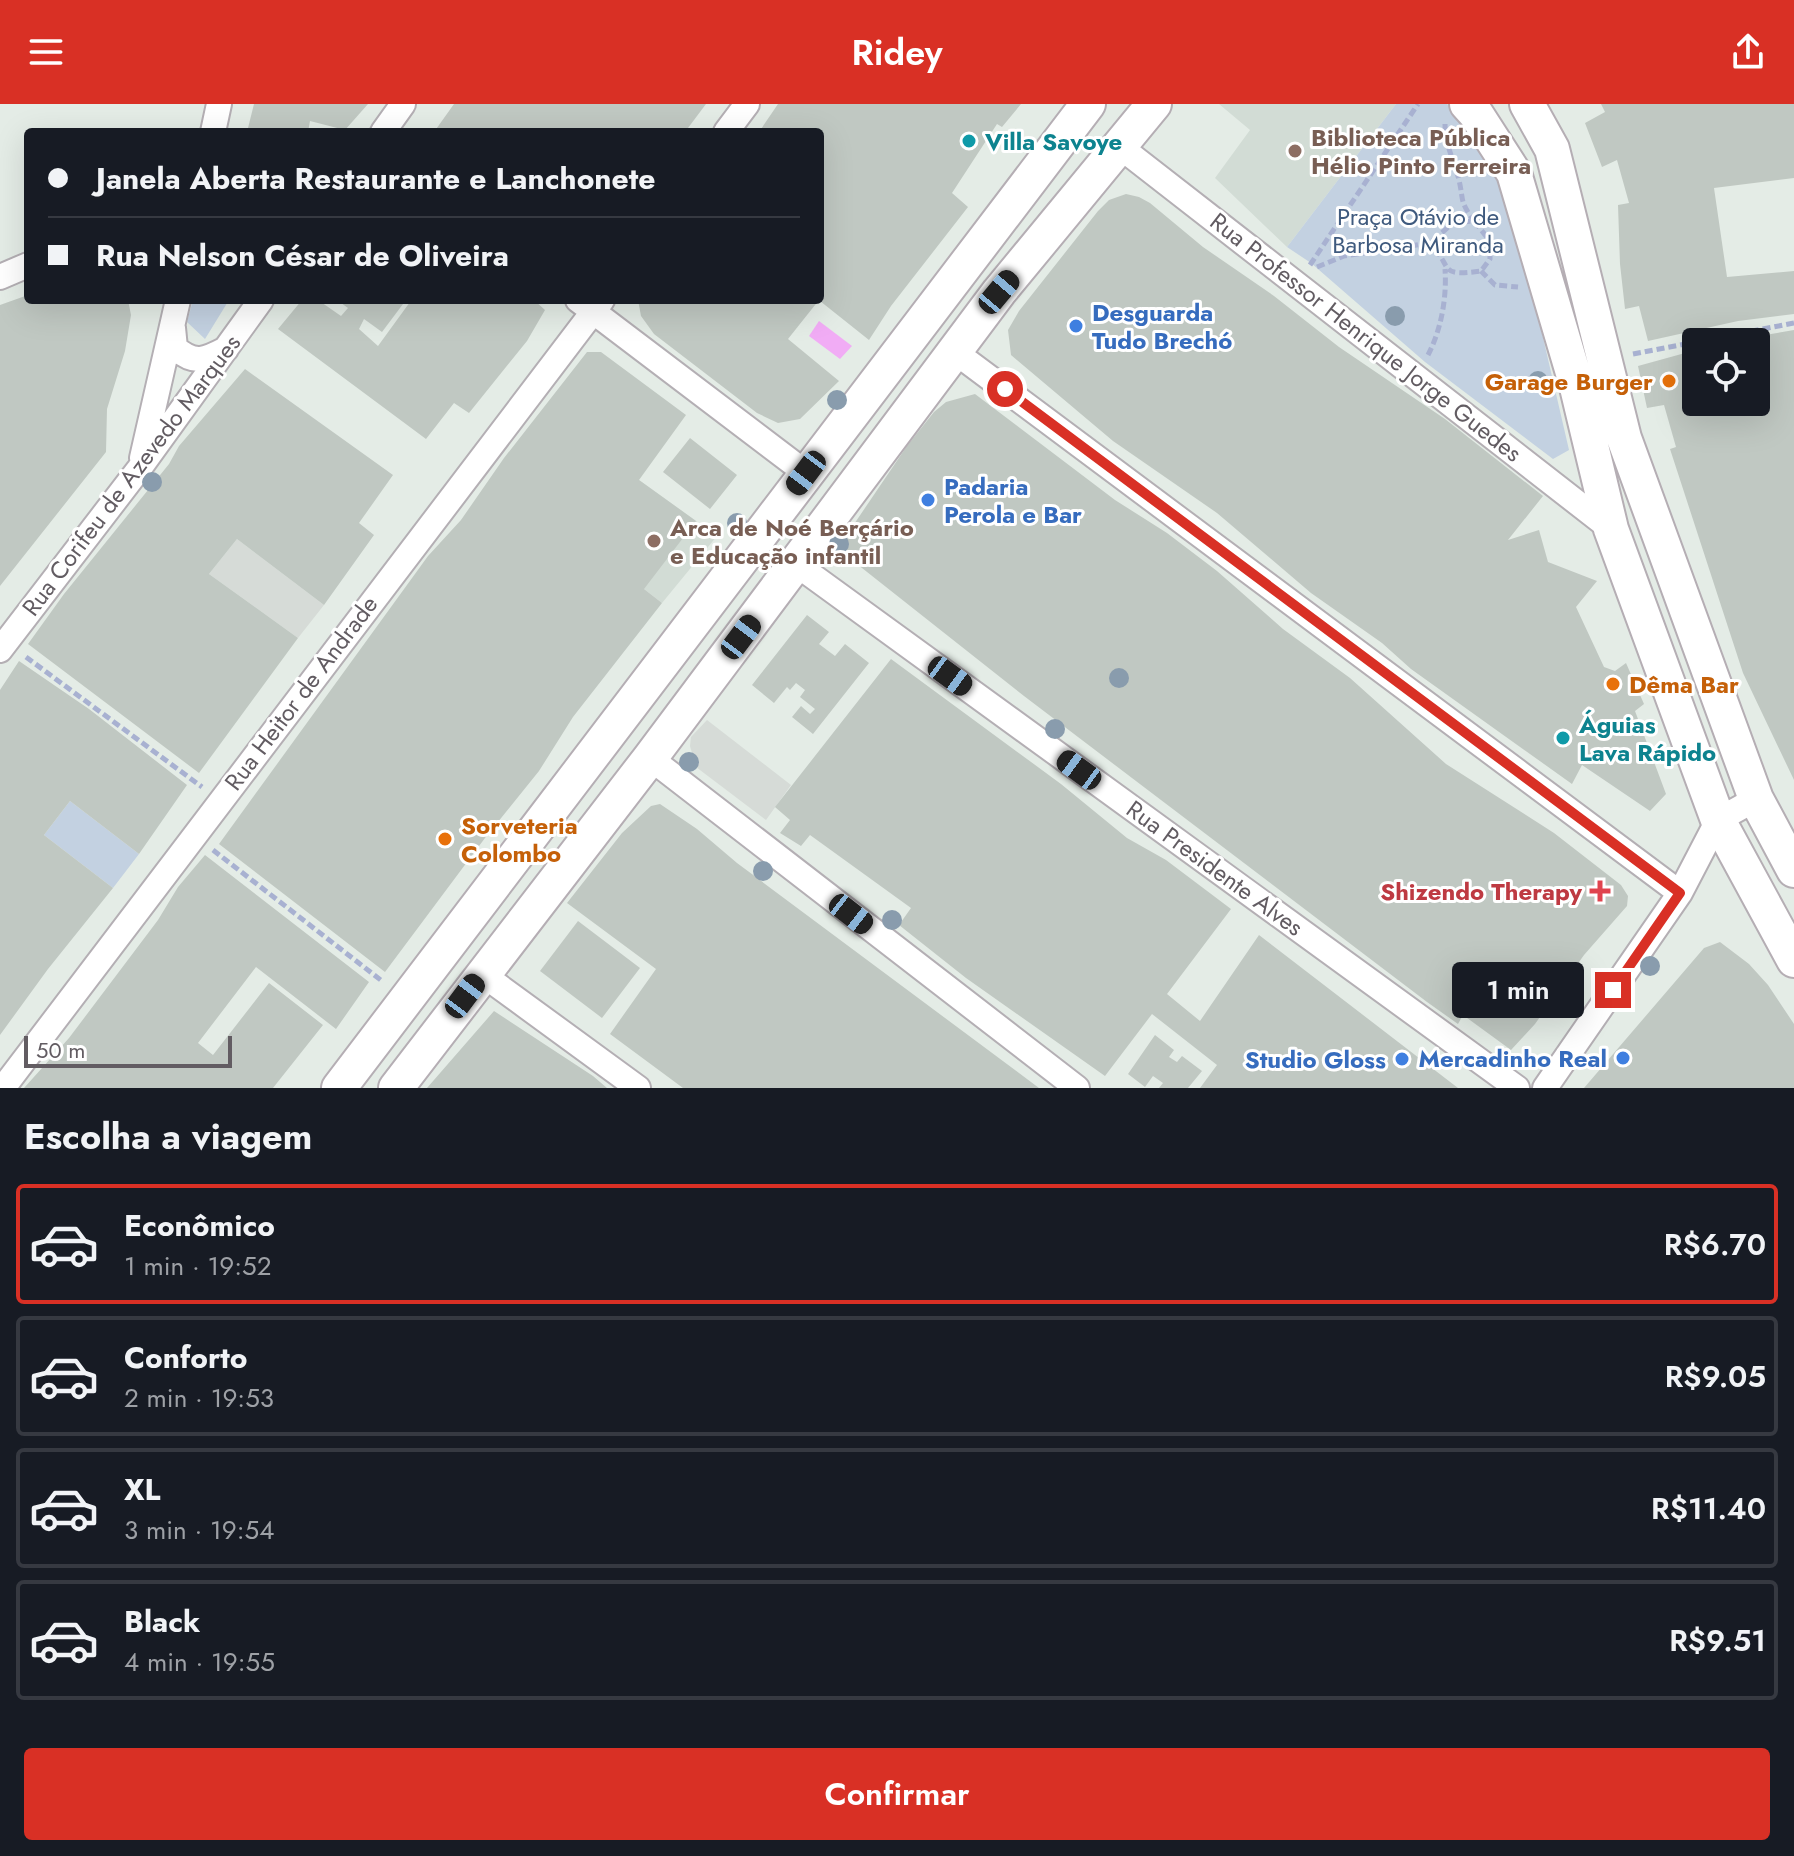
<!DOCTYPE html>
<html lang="pt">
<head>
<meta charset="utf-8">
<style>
  body { margin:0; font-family:Jost,sans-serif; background:#20242c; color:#f1f3f6; height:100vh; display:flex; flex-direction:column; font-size:30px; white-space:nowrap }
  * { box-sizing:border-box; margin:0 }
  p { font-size:26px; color:#9ea1a6 }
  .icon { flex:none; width:44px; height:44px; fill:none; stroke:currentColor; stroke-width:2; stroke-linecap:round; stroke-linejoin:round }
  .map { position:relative; height:984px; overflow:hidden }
  .details { display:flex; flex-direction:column; background:#171b24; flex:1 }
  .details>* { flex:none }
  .hud { position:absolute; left:24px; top:24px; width:800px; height:176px; border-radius:8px; box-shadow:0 8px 32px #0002; display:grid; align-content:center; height:176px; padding:0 24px; background:#171b24 }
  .buttons { position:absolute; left:1682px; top:224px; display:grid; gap:16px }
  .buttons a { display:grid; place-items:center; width:88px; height:88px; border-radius:8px; background:#171b24; box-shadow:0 8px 32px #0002; font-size:40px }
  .scale { position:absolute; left:24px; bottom:20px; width:208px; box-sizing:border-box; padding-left:8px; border:4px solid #625c62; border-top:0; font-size:22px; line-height:28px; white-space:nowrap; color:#625c62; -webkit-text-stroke:6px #fff; paint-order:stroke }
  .end { position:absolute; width:36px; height:36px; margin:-18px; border:10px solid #d93025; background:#fff; box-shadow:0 0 0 4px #fff }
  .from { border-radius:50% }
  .bubble { position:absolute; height:56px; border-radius:8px; background:#171b24; box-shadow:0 8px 32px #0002; font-size:26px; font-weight:600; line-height:56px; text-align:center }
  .car { position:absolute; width:24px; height:48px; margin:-24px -12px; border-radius:10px; box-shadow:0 0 6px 2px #0007; background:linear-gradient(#222 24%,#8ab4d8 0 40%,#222 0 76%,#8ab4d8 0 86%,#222 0) }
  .hud b { display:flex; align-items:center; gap:28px; height:76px; font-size:30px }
  .hud b+b { border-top:2px solid #363941 }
  .hud i { width:20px; height:20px; background:#f1f3f6 }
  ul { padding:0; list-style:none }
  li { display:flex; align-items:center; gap:24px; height:120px; margin:0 16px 12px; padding:0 8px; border:4px solid #363941; border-radius:8px }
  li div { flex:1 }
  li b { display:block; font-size:30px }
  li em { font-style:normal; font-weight:600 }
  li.on { border-color:#d93025 }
  li>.icon { width:72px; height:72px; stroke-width:1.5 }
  h2 { padding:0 24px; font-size:36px; line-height:96px }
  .cta { display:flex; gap:16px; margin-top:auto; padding:16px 24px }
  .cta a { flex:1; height:92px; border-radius:8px; background:#d93025; color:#fff; font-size:32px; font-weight:600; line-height:92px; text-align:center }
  header { display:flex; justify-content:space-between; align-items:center; height:104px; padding:0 24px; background:#d93025; color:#fff; font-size:36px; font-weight:600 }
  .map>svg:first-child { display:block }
</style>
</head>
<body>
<header><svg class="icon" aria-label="menu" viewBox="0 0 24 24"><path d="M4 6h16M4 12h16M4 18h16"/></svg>Ridey<svg class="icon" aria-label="share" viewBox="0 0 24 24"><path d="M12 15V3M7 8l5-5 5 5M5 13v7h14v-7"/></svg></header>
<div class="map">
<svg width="1794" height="984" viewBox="0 0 1794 984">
  <rect width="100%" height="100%" fill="#e4ece6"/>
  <!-- industrial -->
  <path fill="#d6dbd7" d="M237,435l87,66 -26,33 -89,-64z
    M707,616l84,65 -25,35 -70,-53 -6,-21 1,-9z"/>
  <!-- education -->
  <path fill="#d2dcd5" d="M1219,0h177l-109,143 -72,-69 35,-48z
    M639,376l78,56 -55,67 -72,-56z"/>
  <!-- green -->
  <path fill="#c3d1e1" d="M1396,0h51l20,16 47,92 55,238 -16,9 -128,-97 -114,-99 -24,-16z
    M193,196h36l-24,39 -18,-17z
    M70,697l69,53 -26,34 -69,-53z"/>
  <!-- water -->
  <path fill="#f1acf5" d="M819,217l33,25 -12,13 -31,-23z"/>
  <!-- building -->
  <path fill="#c0c8c2" d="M254,0h114l-23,26 -35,-9 -2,11h-61z
    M454,0h252l-21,28h-251z
    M778,0h243l-19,23 -5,-3 -45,69 16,14 -77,99 -22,34 -49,-39v-169h-61z
    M1601,0h193v74l-80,10 13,89 67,-6v43l-56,7 -90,20 -9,-35 -14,3 -5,-45 -2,-59 11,-2 -12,-43 -15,7 -17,-44 20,-11z
    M1126,90l13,3 11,6 53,44 71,49 65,51 106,72 98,77 -35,44 31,-10 9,32 49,19 -21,26 28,60 11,4 11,-8 18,41 -9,7 31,83 -16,17 -68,-46 -10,19 -161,-115 -29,-26 -71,-50 -94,-80 -104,-72 -102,-86 -3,-25 11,-19 79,-100 11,-11z
    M28,191v5h100l3,15 -6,36 -18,58 -1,43 -106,134v-281z
    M302,196h16l23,16 7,-8 -11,-8h61l5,4 -21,28 -18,-13 -5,10 19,17 32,-44 -2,-2h126l11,10 -18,31 -58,72 -15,-10 -28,36 -148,-110z
    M638,196h181l-31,39 51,42 -39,38 -22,4 -21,-10 -103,-79 -13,-18z
    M1794,226v450l-51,-107 -73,-224 6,-2 -12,-42 -17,3 -9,-42 58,-16v52h60v-60l-26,-1z
    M587,248h14l85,63 -47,65 57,41 -52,68 18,14 -89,114 -34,54 -54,67 -100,134 -166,-128 209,-288 33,-36 43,-62z
    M245,265l148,106 -34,48 15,12 -50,70 -87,-66 -28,35 89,64 -99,135 -171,-129 36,-50 105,-130 10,-18z
    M975,290l140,106 52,33 50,38 66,58 67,49 96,86 108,69 67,52 7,11 -1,10 -43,49 -49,69 -24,26 -48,-35 -5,9 -31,-22 -403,-306 -181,-143 3,-17 61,-90 27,-34 12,-10z
    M690,334l47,37 -27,34 -47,-37z
    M807,511l22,17 -10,12 16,12 10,-12 24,19 -56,71 -21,-17 9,-11 9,8 5,-5 -15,-12 5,-7 -9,-7 -6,7 -3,-3 -13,16 -22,-18z
    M891,555l170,125 66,54 39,22 65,49 -64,85 33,27 59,-86 199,153h-258l17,-23 -65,-51 -47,62 -139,-98 -67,-53 12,-17 -101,-73 -9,11 -21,-13 10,-13 -15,-13z
    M19,557l70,48 98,76 -48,69 -69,-53 -26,34 69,53 -65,81 -48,66v-345z
    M660,700l37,25 40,34 302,225h-356l-73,-54 46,-65 -89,-66 55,-70 29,-27z
    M205,751l164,127 -33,47 -80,-62 -58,76 15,12 56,-72 54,42 -50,63h-249l45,-50 89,-118 20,-33z
    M578,817l62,47 -38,50 -62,-47z
    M1720,838l29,22 19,21 26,39v64h-210l120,-140z
    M494,907l99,65 14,12h-180z
    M1155,931l19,15 -5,7 8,5 5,-6 20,15 -14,17h-29l4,-5 -10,-7 -8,11 -17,-13z"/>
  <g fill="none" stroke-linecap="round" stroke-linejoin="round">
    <defs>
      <path id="minor" d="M213,28l6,-28
        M383,28l20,-28
        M726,28l21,-28
        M1119,42l492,383
        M0,173l28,-12
        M578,196l228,173
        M173,224l2,20c20,17 30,12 51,1
        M955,248l725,541
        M142,354l36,-158
        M796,460l721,524
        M0,546l139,-181 122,-169
        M650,654l427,330
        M482,870l156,114
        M3,984l599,-788
        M1545,984l135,-195 38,-73 38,-21"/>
      <path id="secondary" d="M1467,0l9,10 38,59 62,210 35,146 107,291 76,140
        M1527,0l25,45 72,289 132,361 38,71
        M339,984l749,-984
        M396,984l254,-330 349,-466 155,-188"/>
    </defs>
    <!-- minor casing -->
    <use href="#minor" stroke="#b4afb4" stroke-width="28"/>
    <!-- secondary casing -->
    <use href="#secondary" stroke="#b5aeb4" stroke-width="38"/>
    <!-- path -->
    <path stroke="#a8b1d1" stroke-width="5" stroke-dasharray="8 4" stroke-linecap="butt" d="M1445,20c0,21 9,36 14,56 5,22 0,20 15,41
      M1310,161l108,-161
      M1317,163l27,-11 86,-13 23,-20 21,-2 16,20v18l-9,12c-44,6 -27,-3 -51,-28
      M1481,167l14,14 23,2
      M1633,250l161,-31
      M1428,251c13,-25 19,-57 17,-86
      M26,553l176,130
      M213,746l169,131"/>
    <!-- minor -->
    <use href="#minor" stroke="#fff" stroke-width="24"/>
    <!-- secondary -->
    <use href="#secondary" stroke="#fff" stroke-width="34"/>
  </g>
  <!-- trees -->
  <g fill="#899cad">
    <circle cx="1395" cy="212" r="10"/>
    <circle cx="1538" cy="277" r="10"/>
    <circle cx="837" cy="296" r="10"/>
    <circle cx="152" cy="378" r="10"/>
    <circle cx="737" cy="419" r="10"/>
    <circle cx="839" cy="440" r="10"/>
    <circle cx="1119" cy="574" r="10"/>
    <circle cx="1055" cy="625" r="10"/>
    <circle cx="689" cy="658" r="10"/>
    <circle cx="763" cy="767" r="10"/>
    <circle cx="892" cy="816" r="10"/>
    <circle cx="1650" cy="862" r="10"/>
  </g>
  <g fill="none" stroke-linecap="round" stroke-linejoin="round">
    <!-- route -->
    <path stroke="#d93025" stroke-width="10" d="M1005,285l675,504 -67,97"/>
  </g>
  <!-- markers -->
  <g fill="#0f9aa8" stroke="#fff" stroke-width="3">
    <circle cx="969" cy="37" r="8"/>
    <circle cx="1563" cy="634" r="8"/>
  </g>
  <g fill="#8d6e63" stroke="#fff" stroke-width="3">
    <circle cx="1295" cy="47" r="8"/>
    <circle cx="654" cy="437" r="8"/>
  </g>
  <g fill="#3f7fe0" stroke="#fff" stroke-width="3">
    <circle cx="1076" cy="222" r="8"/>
    <circle cx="928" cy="396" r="8"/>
    <circle cx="1623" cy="954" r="8"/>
    <circle cx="1402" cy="955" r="8"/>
  </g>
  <g fill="#e8710a" stroke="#fff" stroke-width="3">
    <circle cx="1669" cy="277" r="8"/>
    <circle cx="1613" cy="580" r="8"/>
    <circle cx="445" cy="735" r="8"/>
  </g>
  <path fill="#e0444e" stroke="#fff" stroke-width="3" d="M1596 775h8v8h8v8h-8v8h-8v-8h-8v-8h8z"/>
  <g text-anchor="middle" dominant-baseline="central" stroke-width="6" stroke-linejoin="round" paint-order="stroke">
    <!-- education labels -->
    <g font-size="24" font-weight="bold" fill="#785e54" stroke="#fff" text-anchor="start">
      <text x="1311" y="33">Biblioteca Pública<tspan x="1311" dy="28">Hélio Pinto Ferreira</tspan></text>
      <text x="670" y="423">Arca de Noé Berçário<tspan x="670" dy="28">e Educação infantil</tspan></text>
    </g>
    <!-- culture labels -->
    <g font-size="24" font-weight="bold" fill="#0d838f" stroke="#fff" text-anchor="start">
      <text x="985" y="37">Villa Savoye</text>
      <text x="1579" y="620">Águias<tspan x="1579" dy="28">Lava Rápido</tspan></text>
    </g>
    <!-- park labels -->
    <g font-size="24" fill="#3f5a7e" stroke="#fff">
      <text x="1418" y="112">Praça Otávio de<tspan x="1418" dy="28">Barbosa Miranda</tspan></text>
    </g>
    <!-- shop labels -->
    <g font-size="24" font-weight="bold" fill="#366cbe" stroke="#fff" text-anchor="start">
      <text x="1092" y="208">Desguarda<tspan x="1092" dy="28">Tudo Brechó</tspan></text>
      <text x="944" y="382">Padaria<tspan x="944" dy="28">Perola e Bar</tspan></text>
      <text x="1607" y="954" text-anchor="end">Mercadinho Real</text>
      <text x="1386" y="955" text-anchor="end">Studio Gloss</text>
    </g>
    <!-- street labels -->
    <g font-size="24" fill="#625c62" stroke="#fff">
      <text transform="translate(1366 233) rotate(38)">Rua Professor Henrique Jorge Guedes</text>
      <text transform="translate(131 371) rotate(-53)">Rua Corifeu de Azevedo Marques</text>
      <text transform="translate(301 589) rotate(-53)">Rua Heitor de Andrade</text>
      <text transform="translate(1215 764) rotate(36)">Rua Presidente Alves</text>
    </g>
    <!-- food labels -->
    <g font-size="24" font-weight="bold" fill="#c56008" stroke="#fff" text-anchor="start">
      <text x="1653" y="277" text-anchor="end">Garage Burger</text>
      <text x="1629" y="580">Dêma Bar</text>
      <text x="461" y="721">Sorveteria<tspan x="461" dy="28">Colombo</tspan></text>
    </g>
    <!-- health labels -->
    <g font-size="24" font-weight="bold" fill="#be3a42" stroke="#fff" text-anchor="end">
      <text x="1582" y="787">Shizendo Therapy</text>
    </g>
  </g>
</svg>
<div class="buttons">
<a><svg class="icon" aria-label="locate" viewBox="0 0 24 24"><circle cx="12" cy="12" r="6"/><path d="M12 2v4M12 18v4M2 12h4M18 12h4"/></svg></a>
</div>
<div class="scale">50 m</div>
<i class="end from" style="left:1005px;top:285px"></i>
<i class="end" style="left:1613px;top:886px"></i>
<div class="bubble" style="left:1452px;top:858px;width:132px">1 min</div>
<i class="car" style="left:999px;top:188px;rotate:40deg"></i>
<i class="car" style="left:806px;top:369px;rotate:217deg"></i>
<i class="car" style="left:741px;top:533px;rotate:37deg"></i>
<i class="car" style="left:950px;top:572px;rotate:126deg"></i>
<i class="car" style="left:1079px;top:666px;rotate:306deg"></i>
<i class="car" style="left:851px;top:810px;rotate:128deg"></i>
<i class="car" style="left:465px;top:892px;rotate:37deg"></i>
<div class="hud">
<b><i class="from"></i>Janela Aberta Restaurante e Lanchonete</b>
<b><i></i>Rua Nelson César de Oliveira</b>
</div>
</div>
<section class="details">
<h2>Escolha a viagem</h2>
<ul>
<li class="on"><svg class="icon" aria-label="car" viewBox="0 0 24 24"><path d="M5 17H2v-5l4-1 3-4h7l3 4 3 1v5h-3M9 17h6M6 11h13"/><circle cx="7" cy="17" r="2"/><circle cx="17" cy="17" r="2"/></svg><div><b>Econômico</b><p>1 min · 19:52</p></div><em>R$6.70</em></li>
<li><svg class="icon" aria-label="car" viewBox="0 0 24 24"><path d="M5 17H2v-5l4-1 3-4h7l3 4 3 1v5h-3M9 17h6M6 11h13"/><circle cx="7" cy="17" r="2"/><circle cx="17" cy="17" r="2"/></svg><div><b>Conforto</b><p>2 min · 19:53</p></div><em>R$9.05</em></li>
<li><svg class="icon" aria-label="car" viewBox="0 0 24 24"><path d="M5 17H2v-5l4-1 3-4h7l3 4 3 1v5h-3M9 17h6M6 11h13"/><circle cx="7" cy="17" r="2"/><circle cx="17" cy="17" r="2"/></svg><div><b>XL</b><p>3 min · 19:54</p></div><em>R$11.40</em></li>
<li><svg class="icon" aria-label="car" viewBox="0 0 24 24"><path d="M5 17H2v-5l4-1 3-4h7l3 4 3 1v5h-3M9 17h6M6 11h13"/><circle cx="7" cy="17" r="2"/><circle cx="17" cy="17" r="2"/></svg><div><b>Black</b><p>4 min · 19:55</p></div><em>R$9.51</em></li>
</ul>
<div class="cta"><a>Confirmar</a></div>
</section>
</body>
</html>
